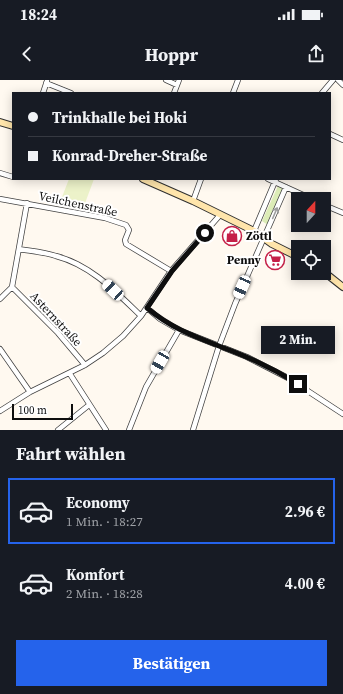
<!DOCTYPE html>
<html lang="de">
<head>
<meta charset="utf-8">
<style>
  body { margin:0; font-family:"Source Serif 4",serif; background:#242831; color:#f1f3f6; height:100vh; display:flex; flex-direction:column; font-size:15px; white-space:nowrap }
  * { box-sizing:border-box; margin:0 }
  p { font-size:13px; color:#9ea1a6 }
  .icon { flex:none; width:22px; height:22px; fill:none; stroke:currentColor; stroke-width:2; stroke-linecap:round; stroke-linejoin:round }
  .map { position:relative; height:350px; overflow:hidden }
  .side { display:flex; flex-direction:column; background:#171b24; flex:1 }
  .side>* { flex:none }
  .banner { position:absolute; left:12px; top:12px; width:319px; height:88px; border-radius:0px; box-shadow:0 2px 10px #0003; display:grid; align-content:center; height:88px; padding:0 16px; background:#171b24 }
  .needle { width:26px; rotate:21deg }
  .tools { position:absolute; left:291px; top:112px; display:grid; gap:8px }
  .tools a { display:grid; place-items:center; width:40px; height:40px; border-radius:0px; background:#171b24; box-shadow:0 2px 10px #0003; font-size:20px }
  .scale { position:absolute; left:12px; bottom:10px; width:61px; box-sizing:border-box; padding-left:4px; border:2px solid #0e0e0e; border-top:0; font-size:11px; line-height:14px; white-space:nowrap; color:#0e0e0e; -webkit-text-stroke:3px #fff; paint-order:stroke }
  .end { position:absolute; width:18px; height:18px; margin:-9px; border:5px solid #0e0e0e; background:#fff; box-shadow:0 0 0 2px #fff }
  .from { border-radius:50% }
  .bubble { position:absolute; height:28px; border-radius:0px; background:#171b24; box-shadow:0 2px 10px #0003; font-size:13px; font-weight:700; line-height:28px; text-align:center }
  .car { position:absolute; width:12px; height:24px; margin:-12px -6px; border-radius:5px; box-shadow:0 0 3px 1px #0007; background:linear-gradient(#fff 24%,#345 0 40%,#fff 0 76%,#345 0 86%,#fff 0) }
  .banner b { display:flex; align-items:center; gap:14px; height:38px; font-size:15px }
  .banner b+b { border-top:1px solid #363941 }
  .banner i { width:10px; height:10px; background:#f1f3f6 }
  ul { padding:0; list-style:none }
  li { display:flex; align-items:center; gap:12px; height:66px; margin:0 8px 6px; padding:0 8px; border:2px solid transparent; border-radius:0px }
  li div { flex:1 }
  li b { display:block; font-size:15px }
  li em { font-style:normal; font-weight:700 }
  li.selected { border-color:#2563eb }
  li>.icon { width:36px; height:36px; stroke-width:1.5 }
  h2 { padding:0 16px; font-size:18px; line-height:48px }
  .primary-button { display:flex; gap:8px; margin-top:auto; padding:8px 16px }
  .primary-button a { flex:1; height:46px; border-radius:0px; background:#2563eb; color:#fff; font-size:16px; font-weight:700; line-height:46px; text-align:center }
  .status { display:flex; justify-content:space-between; align-items:center; height:28px; padding:0 20px; background:#171b24; direction:ltr }
  .status svg { height:11px; fill:currentColor }
  header { display:flex; justify-content:space-between; align-items:center; height:52px; padding:0 16px; background:#171b24; font-size:18px; font-weight:700 }
  .map>svg:first-child { display:block }
</style>
</head>
<body>
<div class="status"><b>18:24</b><svg viewBox="0 0 49 12"><path d="M0 12V9h3v3zM5 12V6h3v6zM10 12V3h3v9zM15 12V0h3v12zM26 1h20v11H26zM47 4h2v5h-2z"/></svg></div>
<header><svg class="icon" aria-label="back" viewBox="0 0 24 24"><path d="M15 5l-7 7 7 7"/></svg>Hoppr<svg class="icon" aria-label="share" viewBox="0 0 24 24"><path d="M12 15V3M7 8l5-5 5 5M5 13v7h14v-7"/></svg></header>
<div class="map">
<svg width="343" height="350" viewBox="0 0 343 350">
  <rect width="100%" height="100%" fill="#fff9f0"/>
  <!-- green -->
  <path fill="#dcecb7" d="M278,106l5,3 -15,36 -6,-4z"/>
  <!-- pitch -->
  <path fill="#ecf2c9" d="M69,99h25l-10,27 -22,-9z"/>
  <g fill="none" stroke-linecap="round" stroke-linejoin="round">
    <defs>
      <path id="street" d="M166,0l11,5
        M338,0l5,5
        M46,3l25,10
        M43,13l4,-12
        M174,13l5,-13
        M233,13l5,-13
        M322,13l11,-13
        M330,54l13,6
        M0,93l13,4
        M268,99l44,20
        M0,119l105,19 21,7 3,5 -4,10 1,4 45,27
        M193,121l8,-22
        M324,125l19,8
        M254,151l22,-52
        M19,169c12,2 25,3 37,7 35,9 60,36 85,60
        M12,207l46,46 27,32
        M0,219l12,-12 15,-84
        M147,228l13,11 19,11 68,27 41,21 55,36
        M0,269l30,43
        M70,294l36,56
        M0,331l30,-19 55,-27 18,-12 20,-17 18,-20 30,-45 49,-56
        M58,350l31,-25
        M129,350l17,-43 33,-57
        M193,350l26,-84 16,-42 51,-117"/>
      <path id="secondary" d="M0,42l13,4
        M143,99l50,22 61,30 18,13 26,13
        M324,192l19,15"/>
    </defs>
    <!-- street casing -->
    <use href="#street" stroke="#414141" stroke-width="6"/>
    <!-- secondary casing -->
    <use href="#secondary" stroke="#303030" stroke-width="8"/>
    <!-- street -->
    <use href="#street" stroke="#fff" stroke-width="4.5"/>
    <!-- secondary -->
    <use href="#secondary" stroke="#ffe5ab" stroke-width="6"/>
  </g>
  <!-- one-way arrows -->
  <defs><path id="oneway-shaft" d="M-6 0H5M1.5-3L5.5 0L1.5 3" fill="none" stroke-width="1.6" stroke-linecap="round" stroke-linejoin="round"/></defs>
  <use stroke="#9f9f9f" href="#oneway-shaft" transform="translate(275 133) rotate(-67)"/>
  <g fill="none" stroke-linecap="round" stroke-linejoin="round">
    <!-- route -->
    <path stroke="#0e0e0e" stroke-width="5" d="M205,153l-33,38 -25,37c28,23 52,30 85,43 23,9 45,20 66,33"/>
  </g>
  <!-- icons -->
  <defs>
    <symbol id="shop-ring" viewBox="-11 -11 22 22"><circle r="9.5" fill="#fff" stroke="#c52048" stroke-width="1.5"/><path d="M-5-2.5h2.3a2.7 3.5 0 0 1 5.4 0H5L5.5 6h-11ZM-1.5-2.5h3a1.5 2.3 0 0 0-3 0Z" fill="#c52048"/></symbol>
    <symbol id="supermarket-ring" viewBox="-11 -11 22 22"><circle r="9.5" fill="#fff" stroke="#c52048" stroke-width="1.5"/><path d="M-6-5.5h2.5l.6 2H6L4.5 2H-2.5L-4.4-4H-6ZM-1.5 3.2a1.3 1.3 0 1 0 .1 0ZM3 3.2a1.3 1.3 0 1 0 .1 0Z" fill="#c52048"/></symbol>
  </defs>
  <g fill-rule="evenodd">
    <use href="#shop-ring" x="221" y="145" width="22" height="22"/>
    <use href="#supermarket-ring" x="264" y="169" width="22" height="22"/>
  </g>
  <g text-anchor="middle" dominant-baseline="central" stroke-width="4" stroke-linejoin="round" paint-order="stroke">
    <!-- street labels -->
    <g font-size="12" fill="#0e0e0e" stroke="#fff">
      <text transform="translate(78 124) rotate(12)">Veilchenstraße</text>
      <text transform="translate(56 239) rotate(47)">Asternstraße</text>
    </g>
    <!-- poi labels -->
    <g font-size="12" font-weight="bold" fill="#0e0e0e" stroke="#fff" text-anchor="start">
      <text x="246" y="156">Zöttl</text>
      <text x="261" y="180" text-anchor="end">Penny</text>
    </g>
  </g>
</svg>
<div class="tools">
<a><svg class="needle" viewBox="-14 -14 28 28"><path d="M0-13l5 13h-10z" fill="#e53935"/><path d="M0 13l5-13h-10z" fill="#9ea1a6"/></svg></a>
<a><svg class="icon" aria-label="locate" viewBox="0 0 24 24"><circle cx="12" cy="12" r="6"/><path d="M12 2v4M12 18v4M2 12h4M18 12h4"/></svg></a>
</div>
<div class="scale">100 m</div>
<i class="end from" style="left:205px;top:153px"></i>
<i class="end" style="left:298px;top:304px"></i>
<div class="bubble" style="left:261px;top:246px;width:74px">2 Min.</div>
<i class="car" style="left:242px;top:207px;rotate:204deg"></i>
<i class="car" style="left:113px;top:210px;rotate:313deg"></i>
<i class="car" style="left:160px;top:282px;rotate:210deg"></i>
<div class="banner">
<b><i class="from"></i>Trinkhalle bei Hoki</b>
<b><i></i>Konrad-Dreher-Straße</b>
</div>
</div>
<section class="side">
<h2>Fahrt wählen</h2>
<ul>
<li class="selected"><svg class="icon" aria-label="car" viewBox="0 0 24 24"><path d="M5 17H2v-5l4-1 3-4h7l3 4 3 1v5h-3M9 17h6M6 11h13"/><circle cx="7" cy="17" r="2"/><circle cx="17" cy="17" r="2"/></svg><div><b>Economy</b><p>1 Min. · 18:27</p></div><em>2.96 €</em></li>
<li><svg class="icon" aria-label="car" viewBox="0 0 24 24"><path d="M5 17H2v-5l4-1 3-4h7l3 4 3 1v5h-3M9 17h6M6 11h13"/><circle cx="7" cy="17" r="2"/><circle cx="17" cy="17" r="2"/></svg><div><b>Komfort</b><p>2 Min. · 18:28</p></div><em>4.00 €</em></li>
</ul>
<div class="primary-button"><a>Bestätigen</a></div>
</section>
</body>
</html>
